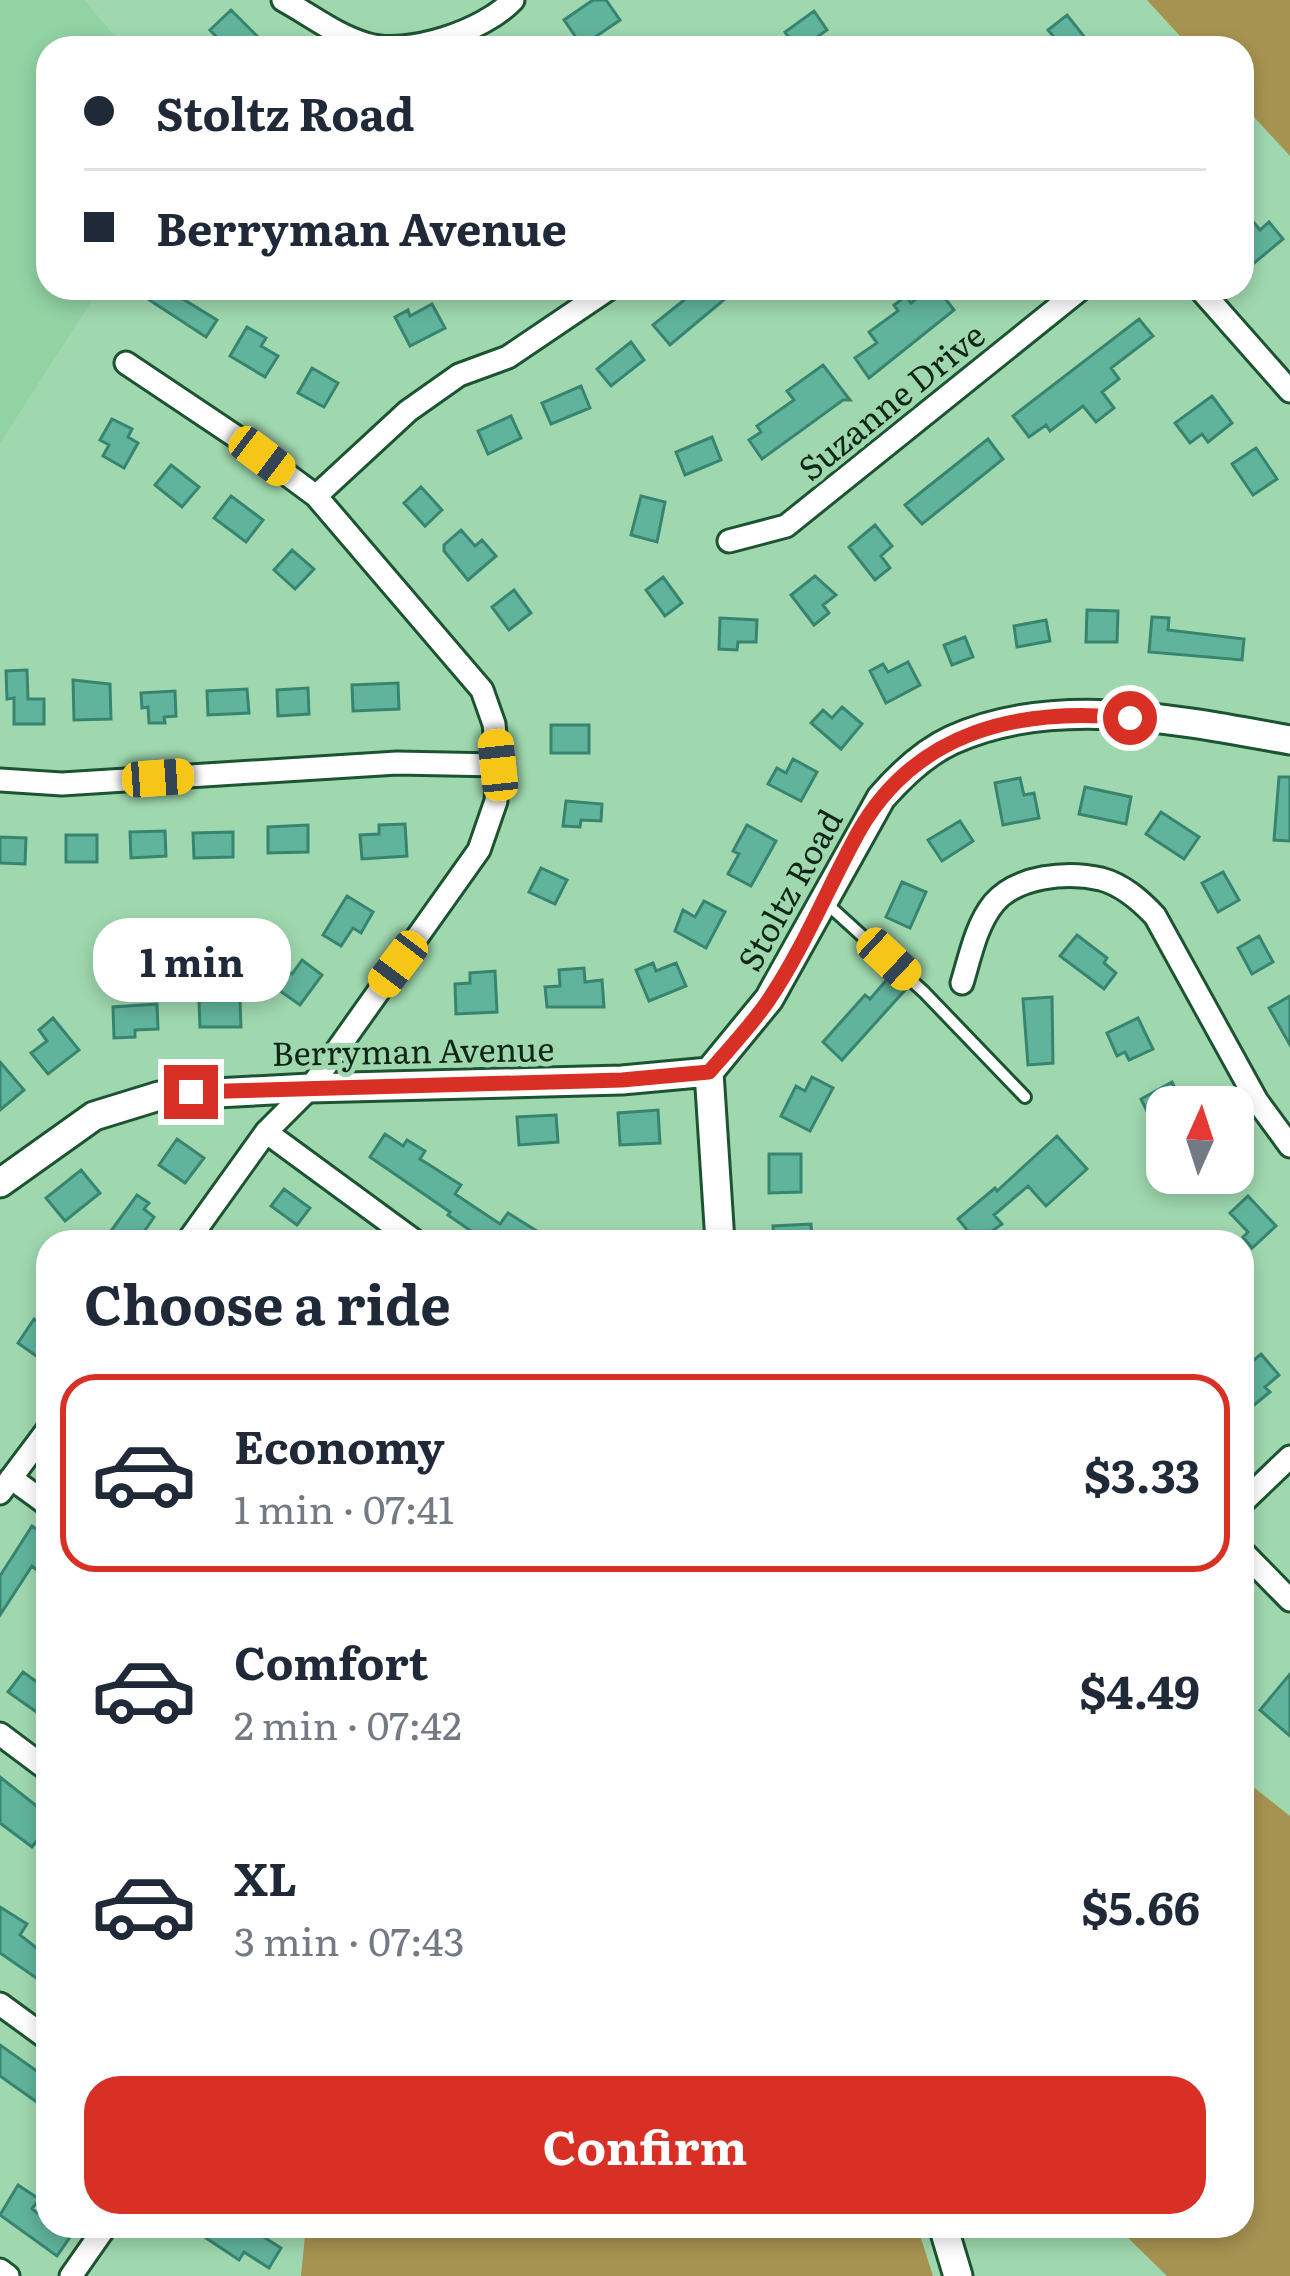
<!DOCTYPE html>
<html lang="en">
<head>
<meta charset="utf-8">
<style>
  body { margin:0; font-family:Literata,serif; background:#f2f2f3; color:#1f2937; height:100vh; display:flex; flex-direction:column; font-size:45px; white-space:nowrap }
  * { box-sizing:border-box; margin:0 }
  p { font-size:39px; color:#747a83 }
  .icon { flex:none; width:66px; height:66px; fill:none; stroke:currentColor; stroke-width:2; stroke-linecap:round; stroke-linejoin:round }
  .map { position:relative; flex:1; overflow:hidden }
  .drawer { position:absolute; left:36px; top:1230px; width:1218px; height:1008px; display:flex; flex-direction:column; background:#fff; border-radius:36px; box-shadow:0 6px 18px #0003 }
  .drawer>* { flex:none }
  .top-card { position:absolute; left:36px; top:36px; width:1218px; height:264px; border-radius:36px; box-shadow:0 6px 18px #0003; display:grid; align-content:center; height:264px; padding:0 48px; background:#fff }
  .needle { width:78px; rotate:3deg }
  .fabs { position:absolute; left:1146px; top:1086px; display:grid; gap:24px }
  .fabs a { display:grid; place-items:center; width:108px; height:108px; border-radius:24px; background:#fff; box-shadow:0 6px 18px #0003; font-size:60px }
  .end { position:absolute; width:54px; height:54px; margin:-27px; border:15px solid #d93025; background:#fff; box-shadow:0 0 0 6px #fff }
  .from { border-radius:50% }
  .bubble { position:absolute; height:84px; border-radius:36px; background:#fff; box-shadow:0 6px 18px #0003; font-size:39px; font-weight:700; line-height:84px; text-align:center }
  .car { position:absolute; width:36px; height:72px; margin:-36px -18px; border-radius:15px; box-shadow:0 0 9px 3px #0007; background:linear-gradient(#f5c518 24%,#345 0 40%,#f5c518 0 76%,#345 0 86%,#f5c518 0) }
  .top-card b { display:flex; align-items:center; gap:42px; height:114px; font-size:45px }
  .top-card b+b { border-top:3px solid #e0e1e3 }
  .top-card i { width:30px; height:30px; background:#1f2937 }
  ul { padding:0; list-style:none }
  li { display:flex; align-items:center; gap:36px; height:198px; margin:0 24px 18px; padding:0 24px; border:6px solid transparent; border-radius:36px }
  li div { flex:1 }
  li b { display:block; font-size:45px }
  li em { font-style:normal; font-weight:700 }
  li.active { border-color:#d93025 }
  li>.icon { width:108px; height:108px; stroke-width:1.5 }
  h2 { padding:0 48px; font-size:54px; line-height:144px }
  .primary-button { display:flex; gap:24px; margin-top:auto; padding:24px 48px }
  .primary-button a { flex:1; height:138px; border-radius:36px; background:#d93025; color:#fff; font-size:48px; font-weight:700; line-height:138px; text-align:center }
  .map>svg:first-child { display:block }
</style>
</head>
<body>
<div class="map">
<svg width="1290" height="2276" viewBox="0 0 1290 2276">
  <rect width="100%" height="100%" fill="#9fd8af"/>
  <!-- built -->
  <path fill="#92d3a4" d="M0,0h84l41,48h-77v240h52l-100,155z"/>
  <!-- forest -->
  <path fill="#a79351" d="M1147,0h143v156l-48,-52v-56h-51z
    M1242,1778l48,38v460h-123l-51,-50h126z
    M306,2226h611l16,50h-632z"/>
  <!-- building -->
  <path fill="#61b49c" stroke="#378570" stroke-width="3" d="M593,0h13l14,20 -38,26 -18,-26z
    M231,10l29,29 -9,9h-24l-17,-18z
    M814,11l13,19 -25,18h-6l-11,-16z
    M1067,15l19,24 -11,9h-12l-15,-18z
    M1242,208l18,22 9,-8 14,17 -30,25 -11,-13z
    M131,288h34l52,32 -11,17z
    M699,288h39l-68,57 -17,-20z
    M930,288h7l17,22 -85,68 -14,-20 22,-15 -8,-11 29,-21 -4,-6 12,-9 5,7z
    M432,304l13,24 -35,18 -15,-29 13,-7 2,6z
    M1139,319l14,17 -42,32 8,11 -17,13 12,16 -18,14 -13,-16 -33,25 -4,-6 -17,12 -16,-21z
    M247,327l19,11 -5,8 17,10 -13,21 -35,-21z
    M631,342l13,18 -33,26 -14,-17z
    M823,365l27,35h-7l-81,59 -13,-19 12,-8 -4,-6 37,-26 -7,-9z
    M312,368l26,15 -14,24 -26,-14z
    M581,386l9,22 -39,16 -9,-21z
    M1212,396l20,27 -24,19 -6,-8 -12,9 -15,-20z
    M511,416l10,22 -33,16 -10,-23z
    M112,419l20,10 -4,8 10,6 -14,25 -21,-12 6,-11 -9,-5z
    M712,437l9,23 -36,15 -9,-23z
    M988,439l15,20 -81,65 -17,-19z
    M1256,448l21,31 -24,16 -21,-31z
    M171,465l28,22 -17,20 -27,-22z
    M421,487l21,23 -17,16 -21,-23z
    M231,496l32,24 -17,22 -32,-24z
    M641,496l24,6 -8,40 -26,-7z
    M875,525l17,21 -11,10 9,12 -15,12 -26,-33z
    M461,530l14,16 7,-6 14,16 -28,24 -24,-29v-6z
    M292,550l22,19 -19,20 -21,-19z
    M815,576l21,19 -13,10 6,8 -15,12 -23,-30z
    M663,577l19,26 -17,13 -19,-26z
    M514,590l17,23 -22,17 -17,-23z
    M1087,610l31,1 -1,31h-31z
    M1152,617l17,1 -1,12 76,9 -2,21 -93,-8z
    M720,618l37,2 -1,22h-18l-1,8 -18,-1z
    M1046,620l4,21 -33,6 -3,-21z
    M965,637l8,20 -21,8 -8,-20z
    M908,662l12,23 -34,18 -16,-32 13,-7 5,8z
    M27,670l1,29h16v25h-30v-26l-7,1 -1,-28z
    M73,680l37,4 1,35 -37,1z
    M398,683l1,26 -46,2 -1,-26z
    M308,688l1,26 -31,2 -1,-26z
    M247,689l2,24 -41,2 -1,-24z
    M175,691l1,25 -12,1 1,6h-16l-1,-16 -6,1 -1,-15z
    M842,707l20,17 -21,25 -30,-26 12,-13 9,8z
    M551,725h38v28h-38z
    M793,759l24,13 -16,29 -33,-17 9,-16 9,5z
    M1279,777h11v64l-16,-1z
    M1020,778l4,17 10,-2 5,25 -36,7 -8,-42z
    M1085,787l46,10 -5,27 -47,-10z
    M566,801l36,3 -1,17 -20,-1 -1,7 -17,-1z
    M1161,812l38,25 -15,22 -38,-25z
    M960,821l13,20 -31,20 -14,-21z
    M405,824l2,32 -45,3 -2,-24 19,-1v-9z
    M308,825v27l-40,1v-26z
    M747,825l29,16 -25,45 -23,-12 11,-20 -6,-3z
    M165,831l1,25 -35,2 -1,-26z
    M233,832v25l-39,1 -1,-25z
    M66,835h31v27h-31z
    M0,837l26,1 -1,26 -25,-1z
    M541,868l26,12 -12,24 -26,-12z
    M1223,872l16,28 -21,12 -16,-29z
    M902,882l24,10 -16,36 -24,-11z
    M347,896l26,16 -12,21 -8,-5 -12,18 -18,-11z
    M704,901l21,11 -19,36 -31,-17 8,-21 12,7z
    M1077,935l30,23 -3,5 12,10 -12,16 -44,-33z
    M1259,936l14,26 -21,12 -14,-26z
    M302,960l20,15 -22,30 -37,-26 12,-17 17,12z
    M653,963l3,8 20,-8 10,23 -37,15 -13,-31z
    M584,968l1,14 17,-2 2,27h-57l-2,-20 15,-1 -1,-16z
    M495,971l2,41 -41,2 -1,-30 15,-1v-10z
    M891,975l15,14 -64,71 -19,-18 42,-47 5,4z
    M1290,996v49l-21,-37z
    M1052,997l1,66 -25,2 -5,-66z
    M240,1000l1,27h-41l-1,-26z
    M157,1004l1,25 -23,1v7l-21,1 -1,-31z
    M53,1018l26,32 -31,24 -17,-21 16,-12 -8,-11z
    M1138,1018l15,31 -24,11 -4,-8 -8,4 -10,-23z
    M0,1062l24,28 -24,20z
    M812,1077l21,11 -23,43 -29,-15 15,-30 9,5z
    M1172,1082l13,25h-18v27l-10,-20 -7,3 -9,-18z
    M658,1110l2,33 -40,2 -2,-32z
    M556,1115l2,27 -39,3 -2,-28z
    M385,1134l18,12 4,-6 18,11 -5,8 41,26 -6,9 45,30 8,-11 32,20 -6,9h-47l-39,-27 2,-3 -80,-55z
    M1057,1136l30,33 -41,37 -18,-20 -34,29 8,9 -25,18 -19,-23 37,-31 2,3z
    M177,1139l27,19 -19,25 -26,-18z
    M769,1154h32v38l-32,1z
    M81,1170l19,23 -35,28 -19,-23z
    M284,1189l26,19 -13,17 -26,-19z
    M137,1195l12,8 -5,6 10,8 -17,25h-10l-16,-11z
    M1248,1196l28,30 -24,22 -9,-11 5,-5 -18,-19z
    M811,1224l1,18h-38l-1,-16z
    M34,1319l14,10v35l-30,-21z
    M1261,1354l18,21 -14,12 5,5 -22,18 -6,-8v-32z
    M32,1526l16,11v20l-10,14 -6,-5 -32,49v-39z
    M23,1672l25,18v30l-40,-28z
    M1290,1674v62l-30,-26z
    M0,1777l48,38v30l-9,-7 -7,9 -32,-24z
    M0,1907l27,17 -7,11 28,22v29l-48,-33z
    M0,2045l48,34v31l-48,-34z
    M18,2185l21,14 -7,10 16,12v5h7l15,11 -13,19 -57,-41z
    M188,2226h58l35,22 -12,20 -25,-16 -5,8z"/>
  <g fill="none" stroke-linecap="round" stroke-linejoin="round">
    <defs>
      <path id="service" d="M826,903l98,89 101,105"/>
      <path id="minor" d="M283,0c26,14 54,36 83,44 41,13 118,-13 147,-44
        M1199,288l91,103
        M126,363l109,73 81,60 166,194 12,34 4,41 -2,36 -17,49 -169,238 -44,44 -79,110
        M316,496l92,-85 51,-36 49,-18 102,-69
        M729,541l57,-15 296,-238
        M0,780l62,4 335,-21 101,2
        M962,983c8,-26 14,-58 32,-80 23,-27 73,-32 107,-24 22,6 39,21 54,37l102,185 33,45
        M266,1132l150,110
        M11,1478l37,27
        M0,1493l48,-64
        M1242,1503l48,-46
        M1242,1551l48,49
        M0,1734l48,36
        M0,2004l48,35
        M0,2270l8,6
        M71,2276l35,-50"/>
      <path id="tertiary" d="M709,1072l60,-73 112,-201c20,-23 43,-45 71,-58 103,-47 232,-19 338,0
        M709,1072l11,170
        M0,1183l94,-67 65,-20 151,-8 312,-8 87,-8
        M943,2226l15,50"/>
    </defs>
    <!-- service casing -->
    <use href="#service" stroke="#1c5431" stroke-width="16"/>
    <!-- minor casing -->
    <use href="#minor" stroke="#1c5431" stroke-width="27"/>
    <!-- tertiary casing -->
    <use href="#tertiary" stroke="#1c5431" stroke-width="33"/>
    <!-- service -->
    <use href="#service" stroke="#fff" stroke-width="10"/>
    <!-- minor -->
    <use href="#minor" stroke="#fff" stroke-width="21"/>
    <!-- tertiary -->
    <use href="#tertiary" stroke="#fff" stroke-width="27"/>
  </g>
  <g fill="none" stroke-linecap="round" stroke-linejoin="round">
    <!-- route -->
    <path stroke="#d93025" stroke-width="15" d="M191,1092l431,-12 87,-8c20,-23 41,-45 59,-71 36,-53 60,-114 91,-170 58,-101 162,-124 271,-113"/>
  </g>
  <g text-anchor="middle" dominant-baseline="central" stroke-width="10" stroke-linejoin="round" paint-order="stroke">
    <!-- street labels -->
    <g font-size="33" fill="#102718" stroke="#9fd8af">
      <text transform="translate(890 400) rotate(-39)">Suzanne Drive</text>
      <text transform="translate(788 889) rotate(-61)">Stoltz Road</text>
      <text transform="translate(413 1049) rotate(-1)">Berryman Avenue</text>
    </g>
  </g>
</svg>
<div class="fabs">
<a><svg class="needle" viewBox="-14 -14 28 28"><path d="M0-13l5 13h-10z" fill="#e53935"/><path d="M0 13l5-13h-10z" fill="#747a83"/></svg></a>
</div>
<i class="end from" style="left:1130px;top:718px"></i>
<i class="end" style="left:191px;top:1092px"></i>
<div class="bubble" style="left:93px;top:918px;width:198px">1 min</div>
<i class="car" style="left:262px;top:456px;rotate:127deg"></i>
<i class="car" style="left:498px;top:765px;rotate:354deg"></i>
<i class="car" style="left:158px;top:778px;rotate:86deg"></i>
<i class="car" style="left:889px;top:959px;rotate:133deg"></i>
<i class="car" style="left:398px;top:964px;rotate:217deg"></i>
<div class="top-card">
<b><i class="from"></i>Stoltz Road</b>
<b><i></i>Berryman Avenue</b>
</div>
<section class="drawer">
<h2>Choose a ride</h2>
<ul>
<li class="active"><svg class="icon" aria-label="car" viewBox="0 0 24 24"><path d="M5 17H2v-5l4-1 3-4h7l3 4 3 1v5h-3M9 17h6M6 11h13"/><circle cx="7" cy="17" r="2"/><circle cx="17" cy="17" r="2"/></svg><div><b>Economy</b><p>1 min · 07:41</p></div><em>$3.33</em></li>
<li><svg class="icon" aria-label="car" viewBox="0 0 24 24"><path d="M5 17H2v-5l4-1 3-4h7l3 4 3 1v5h-3M9 17h6M6 11h13"/><circle cx="7" cy="17" r="2"/><circle cx="17" cy="17" r="2"/></svg><div><b>Comfort</b><p>2 min · 07:42</p></div><em>$4.49</em></li>
<li><svg class="icon" aria-label="car" viewBox="0 0 24 24"><path d="M5 17H2v-5l4-1 3-4h7l3 4 3 1v5h-3M9 17h6M6 11h13"/><circle cx="7" cy="17" r="2"/><circle cx="17" cy="17" r="2"/></svg><div><b>XL</b><p>3 min · 07:43</p></div><em>$5.66</em></li>
</ul>
<div class="primary-button"><a>Confirm</a></div>
</section>
</div>
</body>
</html>
